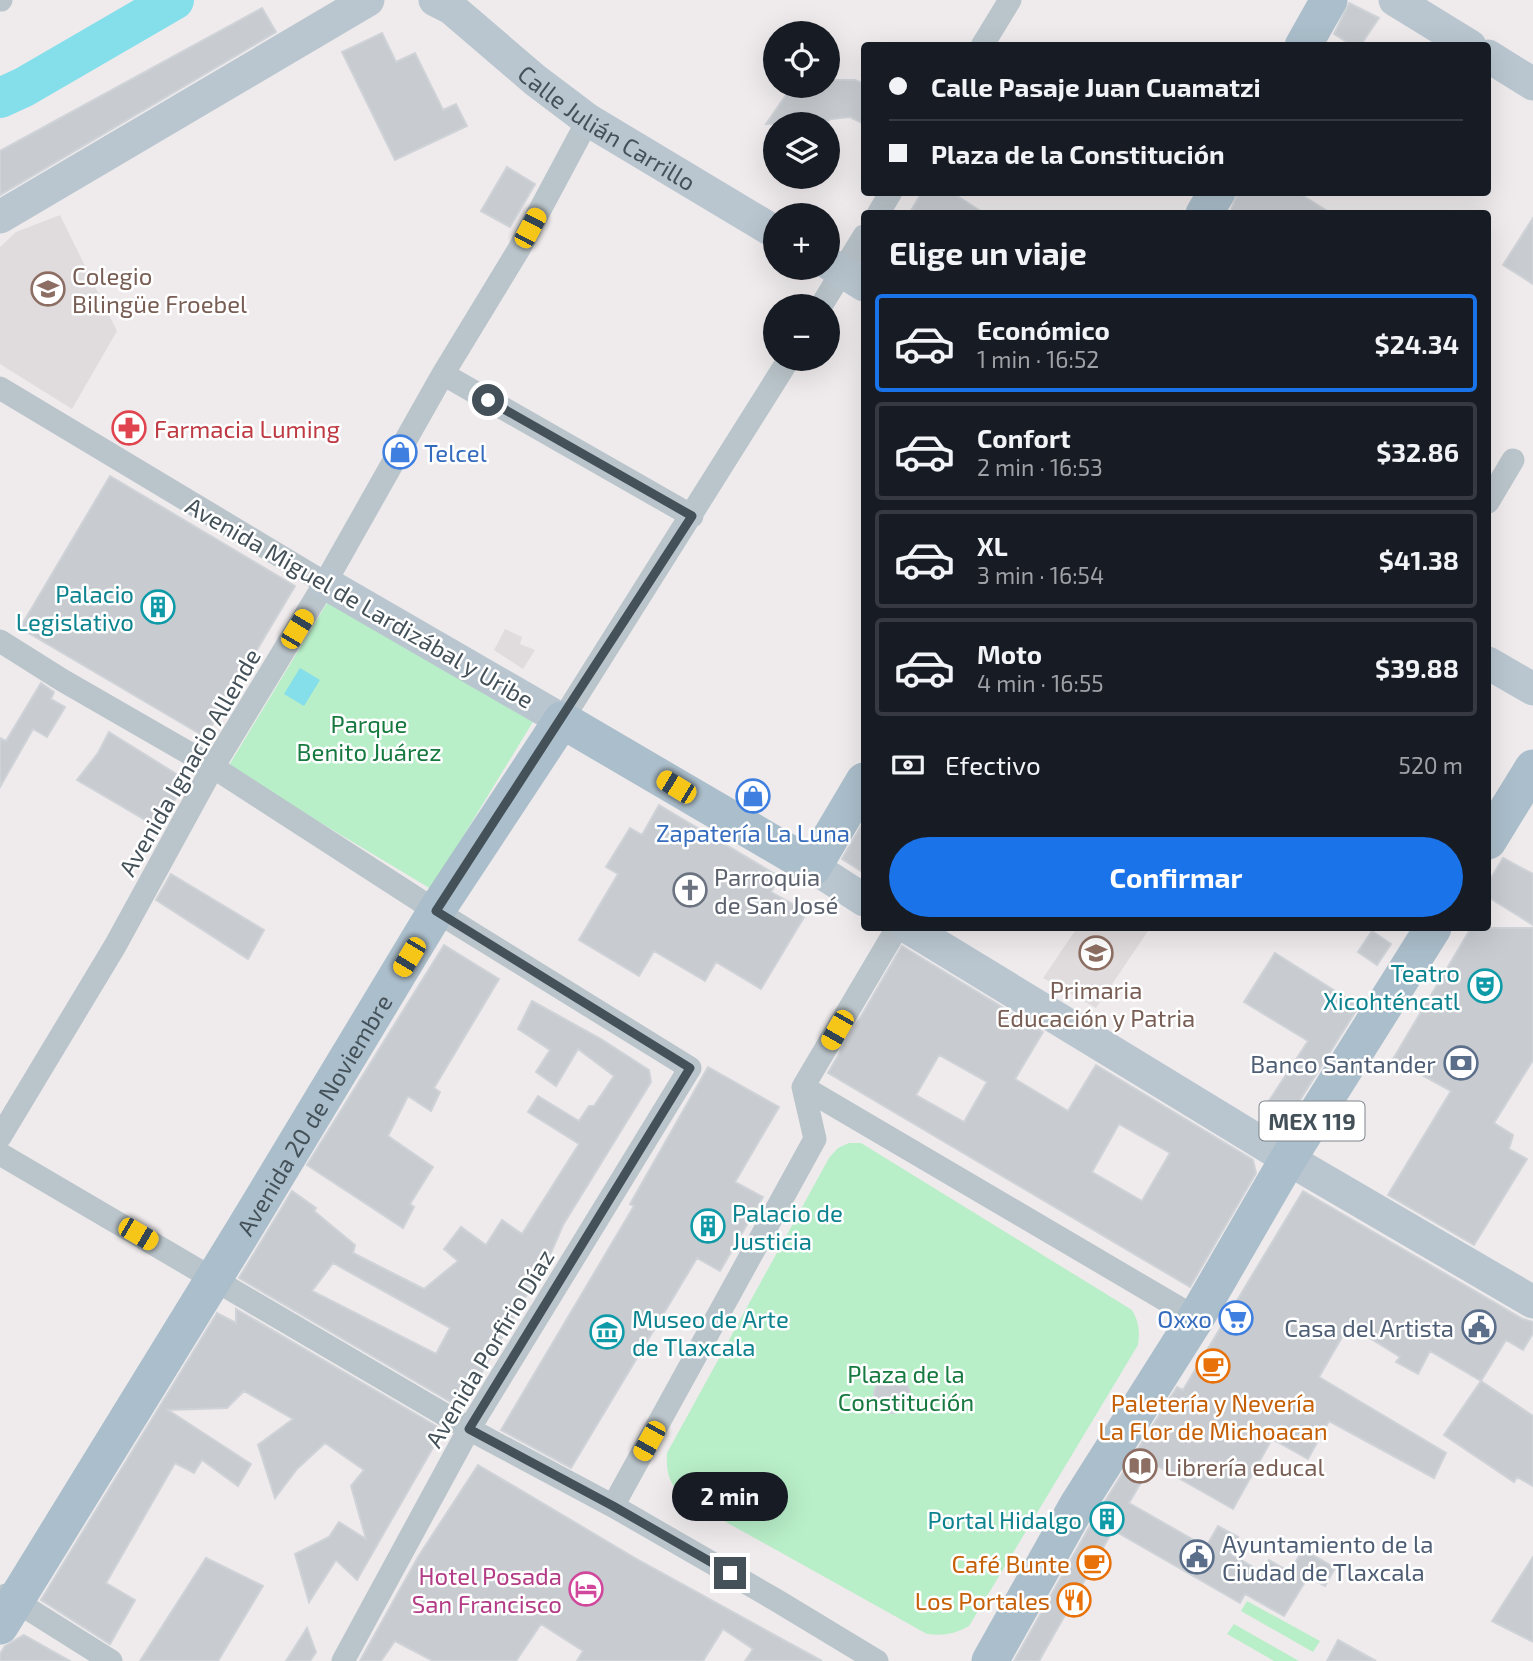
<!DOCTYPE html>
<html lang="es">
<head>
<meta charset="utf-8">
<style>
  body { margin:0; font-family:"Exo 2",sans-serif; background:#242831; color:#f1f3f6; height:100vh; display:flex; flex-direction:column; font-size:26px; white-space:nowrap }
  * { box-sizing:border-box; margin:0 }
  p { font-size:23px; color:#9ea1a6 }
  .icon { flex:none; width:38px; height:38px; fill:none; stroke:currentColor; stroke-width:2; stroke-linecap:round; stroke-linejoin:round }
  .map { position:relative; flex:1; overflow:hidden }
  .details { position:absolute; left:861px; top:210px; width:630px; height:721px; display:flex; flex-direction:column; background:#171b24; border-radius:7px; box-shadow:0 7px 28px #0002 }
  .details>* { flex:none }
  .top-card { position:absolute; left:861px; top:42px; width:630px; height:154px; border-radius:7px; box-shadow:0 7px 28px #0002; display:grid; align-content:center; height:154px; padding:0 28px; background:#171b24 }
  .controls { position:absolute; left:763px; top:21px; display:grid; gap:14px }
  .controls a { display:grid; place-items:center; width:77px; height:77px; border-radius:50%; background:#171b24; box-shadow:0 7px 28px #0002; font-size:35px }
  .end { position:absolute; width:32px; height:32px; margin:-16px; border:9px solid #445159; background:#fff; box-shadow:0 0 0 4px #fff }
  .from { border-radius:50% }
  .bubble { position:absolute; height:49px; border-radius:24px; background:#171b24; box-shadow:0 7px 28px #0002; font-size:23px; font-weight:700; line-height:49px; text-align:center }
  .car { position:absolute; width:21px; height:42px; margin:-21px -10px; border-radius:9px; box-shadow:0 0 5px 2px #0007; background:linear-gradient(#f5c518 24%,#345 0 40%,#f5c518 0 76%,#345 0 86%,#f5c518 0) }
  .top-card b { display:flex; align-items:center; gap:24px; height:66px; font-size:26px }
  .top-card b+b { border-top:2px solid #363941 }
  .top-card i { width:18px; height:18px; background:#f1f3f6 }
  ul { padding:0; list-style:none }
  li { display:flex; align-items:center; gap:21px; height:98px; margin:0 14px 10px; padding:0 14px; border:4px solid #363941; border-radius:7px }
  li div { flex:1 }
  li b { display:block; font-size:26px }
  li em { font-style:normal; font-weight:700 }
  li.active { border-color:#1a73e8 }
  li>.icon { width:63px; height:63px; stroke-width:1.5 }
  h2 { padding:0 28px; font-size:32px; line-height:84px }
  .pay { display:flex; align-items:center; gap:18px; height:77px; padding:0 28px; font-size:26px }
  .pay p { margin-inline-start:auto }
  .action { display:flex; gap:14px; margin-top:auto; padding:14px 28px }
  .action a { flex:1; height:80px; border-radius:42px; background:#1a73e8; color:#fff; font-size:28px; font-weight:700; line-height:80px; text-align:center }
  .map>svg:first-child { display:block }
</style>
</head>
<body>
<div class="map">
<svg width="1533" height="1661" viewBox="0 0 1533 1661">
  <rect width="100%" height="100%" fill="#efebec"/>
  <!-- education -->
  <path fill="#e0dcde" d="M60,215l57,116 -45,78 -72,-45v-117l16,-15z
    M505,629l17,8 -2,7 15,6 -12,19 -29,-19z
    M1077,928h73l-54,80 -53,-30z"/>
  <!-- green -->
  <path fill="#b8eec8" d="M330,598l204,122 -103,169 -203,-122z
    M849,1143h12l271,167c7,12 8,21 6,35l-169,281c-15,8 -25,10 -42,8l-246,-137c-12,-16 -15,-24 -14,-44l162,-295 9,-10z
    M1247,1601l73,40 -7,11 -72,-41z
    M1234,1624l65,37h-25l-47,-27z"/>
  <!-- water -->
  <path fill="#85dfeb" d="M300,668l20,12 -16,26 -20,-12z"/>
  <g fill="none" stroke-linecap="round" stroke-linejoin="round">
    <!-- river -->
    <path stroke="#85dfeb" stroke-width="40" d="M0,98l24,-11 150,-87"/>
  </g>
  <!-- building -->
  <path fill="#c8ccd1" stroke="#cfd3d8" stroke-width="2" fill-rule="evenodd" d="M1349,3l30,15 -19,28h-7l-19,-12z
    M262,8l14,24 -276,163v-44z
    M382,33l14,29 19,-9 28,57 13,-6 11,22 -72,34 -53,-108z
    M828,80h27l9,4v40l-14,-7 -19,2 -8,5h-57l20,-29 25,-9h17z
    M507,167l28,17 -25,43 -29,-16z
    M922,192h29l34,22h-76z
    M1238,192h59l35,22h-95l-6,-4z
    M1533,218v66l-30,-19z
    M110,476l185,110 -90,151 -185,-109z
    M41,683l13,9 -3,7 14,8 -18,30 -14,-8 -33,58v-49l6,3z
    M109,732l77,48 -27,48 -82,-48 21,-27z
    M659,805l121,72 -9,15 36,20 -46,77 -45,-27 -11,19 -51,-30 -15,25 -60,-36 39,-66 -12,-7 24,-39 12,7z
    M864,821v52l-22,-14z
    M1503,858l30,16v51l-45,-28v-14z
    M171,874l93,56 -16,29 -92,-59z
    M1471,928h62v132l-39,63 19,12 -4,14 18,10 -53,86 -86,-50 63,-104 -58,-32z
    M1372,931l19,13 -14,21 -19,-13z
    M444,945l55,34 -65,109 6,4 -9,19 -23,-15 -20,40 45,31 -23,37 4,3 -11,21 -96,-63z
    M902,946l141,86 -28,47 53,32 28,-46 157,95 3,13 -66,114 -362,-214zM939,1055l48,27 -23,40 -48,-27zM1119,1124l51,29 -28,48 -50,-29z
    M1275,953l84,53 -74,118 -22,-14 45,-69 -64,-39z
    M532,1001l69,38 48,31 2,12 -88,143 -13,30 -89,153 -222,-130 53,-87 24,17 -2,3 41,34 -2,8 71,36 34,-28 -14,-12 17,-22 25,18 16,-25 20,14 57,-90 -51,-32 10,-16 41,25 10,-15h5l20,-30 -36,-27 -22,37 -20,-14 14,-22 -32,-21zM333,1263l117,65 -14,26 -124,-63z
    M708,1067l71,40 -44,75 28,15 -43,74 -23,-13 -126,210 -70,-38 133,-224 -4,-2z
    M1303,1191l220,128 10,3v11l-10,17 -17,-10 -25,41 -51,-30 -12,23 -22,-12 4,-5 -51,-32 -30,52 127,76 -12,25 -105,-57 -21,38 -36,-20 -39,70 -81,-46 -23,40 77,44 12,-21 20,11 -9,16 33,19 7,-12 21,12 13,-23 32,19 -10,18 -17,-9 -24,39 -39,-22 -5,9 -127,-73 -74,131h-25l81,-144 82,-130 6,3z
    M236,1309l207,121 -86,150 -21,-20 -27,42 -14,-48 34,-17 10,-15 27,17 -15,-53 13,-16 -39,-27 -28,26 -22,29 -17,-53 35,-26 -49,-28 -17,17 -59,2 83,54 -13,22 -36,-26 -8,13 -19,-10 -69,120 29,17 -25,44 -69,-44 176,-287 19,10z
    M874 1395a18 18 0 1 1 36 0a18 18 0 1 1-36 0Z
    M1481,1381l52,35v70l-16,-9 -3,5 -70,-47z
    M478,1465l162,96 182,100h-77l8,-12 -30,-20 -20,32h-126l6,-10 -42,-27 -25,37h-83l-38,-20 -14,20h-21l58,-104z
    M1533,1557v85l-41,-21z
    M206,1558l57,28 -45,75h-78z
    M307,1628l9,24 -6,9h-24z
    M24,1635l46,26h-70v-7l5,-8z
    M1338,1640l38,21h-49z"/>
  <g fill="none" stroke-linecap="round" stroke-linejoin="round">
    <!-- street -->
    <path stroke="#bac5cb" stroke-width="23" d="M0,0h1
      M982,46l28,-46
      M878,214l13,-22
      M821,306l43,-70
      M443,374l249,142
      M0,388l325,195
      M1488,502l25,-42
      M0,641l62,39 151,87 223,144 254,157 -221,361 -126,232
      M562,720l227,-361
      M803,1087l393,231
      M0,1137l115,-191 98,-179 112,-184 118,-209 76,-125 69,-129
      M0,1154l469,275 144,77 163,94 101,61
      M613,1506l202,-367 -12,-52 94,-159
      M6,1595l105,66"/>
    <!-- secondary -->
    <g stroke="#b9c6d0" stroke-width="33">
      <path id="s1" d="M435,0l16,8 84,72 53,40 187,112"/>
      <path d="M1395,0l75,46"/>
      <path d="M1488,56l45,28"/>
      <path d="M0,217l368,-217"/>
      <path d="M828,263l36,22"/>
      <path d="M325,583l237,137"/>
      <path d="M1488,663l45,26"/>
      <path d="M813,867l51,33"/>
      <path d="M909,928l379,231 245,143"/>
    </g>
    <!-- primary -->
    <g stroke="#abbecb" stroke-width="37">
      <path d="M1303,46l26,-46"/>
      <path d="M1204,214l13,-22"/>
      <path d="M1488,841l45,-73"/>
      <path id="s2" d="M0,1626l243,-395 193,-320 126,-191 251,147 51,-86"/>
      <path d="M990,1661l87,-155 119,-188 92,-159 145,-231"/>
    </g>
  </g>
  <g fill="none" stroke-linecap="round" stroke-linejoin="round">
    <!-- route -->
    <path stroke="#445159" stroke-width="9" d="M488,400l204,116 -256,395 254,157 -221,361 144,77 117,67"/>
  </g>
  <!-- icons -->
  <defs>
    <symbol id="school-ring" viewBox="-11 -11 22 22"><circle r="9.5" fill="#fff" stroke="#8d6e63" stroke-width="1.5"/><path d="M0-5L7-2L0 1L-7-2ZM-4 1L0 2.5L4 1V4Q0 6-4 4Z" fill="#8d6e63"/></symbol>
    <symbol id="pharmacy-ring" viewBox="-11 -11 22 22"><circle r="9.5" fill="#fff" stroke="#e0444e" stroke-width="1.5"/><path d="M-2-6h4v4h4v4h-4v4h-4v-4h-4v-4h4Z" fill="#e0444e"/></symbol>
    <symbol id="shop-ring" viewBox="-11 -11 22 22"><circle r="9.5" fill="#fff" stroke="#3f7fe0" stroke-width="1.5"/><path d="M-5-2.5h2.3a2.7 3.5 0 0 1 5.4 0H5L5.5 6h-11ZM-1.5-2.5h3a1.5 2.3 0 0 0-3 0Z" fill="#3f7fe0"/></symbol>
    <symbol id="building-ring" viewBox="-11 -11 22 22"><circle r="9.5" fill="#fff" stroke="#0f9aa8" stroke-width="1.5"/><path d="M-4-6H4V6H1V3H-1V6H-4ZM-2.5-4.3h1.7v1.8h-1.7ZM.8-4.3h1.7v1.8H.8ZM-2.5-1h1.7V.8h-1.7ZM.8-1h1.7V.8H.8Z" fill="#0f9aa8"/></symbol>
    <symbol id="church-ring" viewBox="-11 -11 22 22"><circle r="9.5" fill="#fff" stroke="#6b7280" stroke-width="1.5"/><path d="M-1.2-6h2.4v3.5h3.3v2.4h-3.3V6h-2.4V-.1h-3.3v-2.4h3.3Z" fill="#6b7280"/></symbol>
    <symbol id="theatre-ring" viewBox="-11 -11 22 22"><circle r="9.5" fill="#fff" stroke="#0f9aa8" stroke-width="1.5"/><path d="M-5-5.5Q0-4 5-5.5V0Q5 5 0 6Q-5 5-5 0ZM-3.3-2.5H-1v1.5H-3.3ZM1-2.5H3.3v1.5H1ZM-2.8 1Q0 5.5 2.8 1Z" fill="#0f9aa8"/></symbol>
    <symbol id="bank-ring" viewBox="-11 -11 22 22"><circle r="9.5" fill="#fff" stroke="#5c6f8a" stroke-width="1.5"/><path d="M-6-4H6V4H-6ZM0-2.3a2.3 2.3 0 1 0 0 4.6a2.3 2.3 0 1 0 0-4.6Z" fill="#5c6f8a"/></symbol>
    <symbol id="supermarket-ring" viewBox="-11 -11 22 22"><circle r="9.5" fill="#fff" stroke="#3f7fe0" stroke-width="1.5"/><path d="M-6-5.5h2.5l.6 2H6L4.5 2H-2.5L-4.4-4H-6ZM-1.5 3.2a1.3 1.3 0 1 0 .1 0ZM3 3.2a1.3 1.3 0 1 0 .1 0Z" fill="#3f7fe0"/></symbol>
    <symbol id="civic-ring" viewBox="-11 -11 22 22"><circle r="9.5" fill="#fff" stroke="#5c6f8a" stroke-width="1.5"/><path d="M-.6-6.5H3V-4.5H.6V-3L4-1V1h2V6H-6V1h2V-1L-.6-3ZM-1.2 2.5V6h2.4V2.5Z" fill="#5c6f8a"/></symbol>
    <symbol id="museum-ring" viewBox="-11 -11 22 22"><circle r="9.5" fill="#fff" stroke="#0f9aa8" stroke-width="1.5"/><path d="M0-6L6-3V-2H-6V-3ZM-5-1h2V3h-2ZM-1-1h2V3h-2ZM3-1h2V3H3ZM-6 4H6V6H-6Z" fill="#0f9aa8"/></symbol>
    <symbol id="cafe-ring" viewBox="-11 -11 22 22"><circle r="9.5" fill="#fff" stroke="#e8710a" stroke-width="1.5"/><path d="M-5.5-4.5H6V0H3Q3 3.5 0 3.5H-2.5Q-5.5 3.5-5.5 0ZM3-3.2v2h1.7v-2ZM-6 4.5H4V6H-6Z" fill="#e8710a"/></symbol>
    <symbol id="library-ring" viewBox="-11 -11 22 22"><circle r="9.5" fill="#fff" stroke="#8d6e63" stroke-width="1.5"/><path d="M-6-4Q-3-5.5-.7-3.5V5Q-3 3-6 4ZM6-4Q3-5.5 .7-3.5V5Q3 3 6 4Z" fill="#8d6e63"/></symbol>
    <symbol id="hotel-ring" viewBox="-11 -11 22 22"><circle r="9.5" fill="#fff" stroke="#d1479c" stroke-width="1.5"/><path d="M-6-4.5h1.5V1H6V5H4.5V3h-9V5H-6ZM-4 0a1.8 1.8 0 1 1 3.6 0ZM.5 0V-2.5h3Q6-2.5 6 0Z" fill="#d1479c"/></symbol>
    <symbol id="restaurant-ring" viewBox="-11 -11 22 22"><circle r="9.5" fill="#fff" stroke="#e8710a" stroke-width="1.5"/><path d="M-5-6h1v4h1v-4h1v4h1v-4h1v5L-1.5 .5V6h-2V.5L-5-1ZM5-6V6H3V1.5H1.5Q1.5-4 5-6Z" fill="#e8710a"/></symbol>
  </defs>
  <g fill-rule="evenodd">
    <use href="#school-ring" x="29" y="270" width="38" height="38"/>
    <use href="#pharmacy-ring" x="110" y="409" width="38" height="38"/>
    <use href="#shop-ring" x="381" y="433" width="38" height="38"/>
    <use href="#building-ring" x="139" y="588" width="38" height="38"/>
    <use href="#shop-ring" x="734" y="777" width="38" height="38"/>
    <use href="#church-ring" x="671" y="871" width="38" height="38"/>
    <use href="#school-ring" x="1077" y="934" width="38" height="38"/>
    <use href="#theatre-ring" x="1466" y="967" width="38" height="38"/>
    <use href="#bank-ring" x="1442" y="1044" width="38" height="38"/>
    <use href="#building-ring" x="689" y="1207" width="38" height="38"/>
    <use href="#supermarket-ring" x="1217" y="1299" width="38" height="38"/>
    <use href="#civic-ring" x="1460" y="1308" width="38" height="38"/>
    <use href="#museum-ring" x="588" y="1313" width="38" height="38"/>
    <use href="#cafe-ring" x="1194" y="1347" width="38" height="38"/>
    <use href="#library-ring" x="1121" y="1447" width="38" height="38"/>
    <use href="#building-ring" x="1088" y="1500" width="38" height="38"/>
    <use href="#civic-ring" x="1178" y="1538" width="38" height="38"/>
    <use href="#cafe-ring" x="1075" y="1544" width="38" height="38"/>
    <use href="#hotel-ring" x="567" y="1570" width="38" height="38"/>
    <use href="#restaurant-ring" x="1055" y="1581" width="38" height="38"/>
  </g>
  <g text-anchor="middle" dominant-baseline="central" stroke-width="5" stroke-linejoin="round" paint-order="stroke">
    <!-- shield labels -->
    <rect fill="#fff" stroke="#7c858b" stroke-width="2" x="1259.5" y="1101.5" width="105" height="39" rx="5"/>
    <g font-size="23" font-weight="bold" fill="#445159">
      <text x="1312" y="1121">MEX 119</text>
    </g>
    <!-- street labels -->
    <g font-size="24" fill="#445159" stroke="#fff">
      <text stroke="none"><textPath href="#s1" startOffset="215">Calle Julián Carrillo</textPath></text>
      <text transform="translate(360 602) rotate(30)">Avenida Miguel de Lardizábal y Uribe</text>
      <text transform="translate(189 762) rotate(-60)">Avenida Ignacio Allende</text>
      <text stroke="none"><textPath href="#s2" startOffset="600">Avenida 20 de Noviembre</textPath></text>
      <text transform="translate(489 1348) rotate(-59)">Avenida Porfirio Díaz</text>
    </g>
    <!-- education labels -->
    <g font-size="24" fill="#785e54" stroke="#fff" text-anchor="start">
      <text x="72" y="275">Colegio<tspan x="72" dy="28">Bilingüe Froebel</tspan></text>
      <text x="1096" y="989" text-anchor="middle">Primaria<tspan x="1096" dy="28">Educación y Patria</tspan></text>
      <text x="1164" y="1466">Librería educal</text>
    </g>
    <!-- health labels -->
    <g font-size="24" fill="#be3a42" stroke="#fff" text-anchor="start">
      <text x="154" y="428">Farmacia Luming</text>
    </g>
    <!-- shop labels -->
    <g font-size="24" fill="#366cbe" stroke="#fff" text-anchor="start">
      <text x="424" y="452">Telcel</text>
      <text x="753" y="832" text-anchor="middle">Zapatería La Luna</text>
      <text x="1212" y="1318" text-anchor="end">Oxxo</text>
    </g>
    <!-- culture labels -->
    <g font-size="24" fill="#0d838f" stroke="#fff" text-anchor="end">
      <text x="134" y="593">Palacio<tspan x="134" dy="28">Legislativo</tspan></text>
      <text x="1460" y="972">Teatro<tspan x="1460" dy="28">Xicohténcatl</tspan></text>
      <text x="732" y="1212" text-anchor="start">Palacio de<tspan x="732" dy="28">Justicia</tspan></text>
      <text x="632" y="1318" text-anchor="start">Museo de Arte<tspan x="632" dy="28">de Tlaxcala</tspan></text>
      <text x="1082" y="1519">Portal Hidalgo</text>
    </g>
    <!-- park labels -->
    <g font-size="24" fill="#16793f" stroke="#fff">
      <text x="369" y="723">Parque<tspan x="369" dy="28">Benito Juárez</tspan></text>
      <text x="906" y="1373">Plaza de la<tspan x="906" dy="28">Constitución</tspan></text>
    </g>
    <!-- worship labels -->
    <g font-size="24" fill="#5b616d" stroke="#fff" text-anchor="start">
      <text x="714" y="876">Parroquia<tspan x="714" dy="28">de San José</tspan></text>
    </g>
    <!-- service labels -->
    <g font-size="24" fill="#4e5e75" stroke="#fff" text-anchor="end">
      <text x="1436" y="1063">Banco Santander</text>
      <text x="1454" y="1327">Casa del Artista</text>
      <text x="1222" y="1543" text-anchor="start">Ayuntamiento de la<tspan x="1222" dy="28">Ciudad de Tlaxcala</tspan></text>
    </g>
    <!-- food labels -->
    <g font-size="24" fill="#c56008" stroke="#fff" text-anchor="end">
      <text x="1213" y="1402" text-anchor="middle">Paletería y Nevería<tspan x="1213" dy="28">La Flor de Michoacan</tspan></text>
      <text x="1070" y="1563">Café Bunte</text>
      <text x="1050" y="1600">Los Portales</text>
    </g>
    <!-- hotel labels -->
    <g font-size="24" fill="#b23c85" stroke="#fff" text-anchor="end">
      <text x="562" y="1575">Hotel Posada<tspan x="562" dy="28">San Francisco</tspan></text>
    </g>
  </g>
</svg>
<div class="controls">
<a><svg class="icon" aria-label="locate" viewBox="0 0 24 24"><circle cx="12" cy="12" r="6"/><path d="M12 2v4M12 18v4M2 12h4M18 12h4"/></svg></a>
<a><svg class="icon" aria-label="layers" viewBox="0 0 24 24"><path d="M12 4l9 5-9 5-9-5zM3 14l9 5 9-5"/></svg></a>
<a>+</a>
<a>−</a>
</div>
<i class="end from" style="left:488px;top:400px"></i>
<i class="end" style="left:730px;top:1573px"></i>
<div class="bubble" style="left:672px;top:1472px;width:116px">2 min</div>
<i class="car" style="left:530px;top:228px;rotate:28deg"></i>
<i class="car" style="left:297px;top:629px;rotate:31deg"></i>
<i class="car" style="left:676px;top:787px;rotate:301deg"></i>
<i class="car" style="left:409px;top:957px;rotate:211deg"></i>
<i class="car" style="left:837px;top:1030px;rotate:210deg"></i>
<i class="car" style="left:138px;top:1234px;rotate:120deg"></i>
<i class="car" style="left:649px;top:1441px;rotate:209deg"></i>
<div class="top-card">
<b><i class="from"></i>Calle Pasaje Juan Cuamatzi</b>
<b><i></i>Plaza de la Constitución</b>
</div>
<section class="details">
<h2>Elige un viaje</h2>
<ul>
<li class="active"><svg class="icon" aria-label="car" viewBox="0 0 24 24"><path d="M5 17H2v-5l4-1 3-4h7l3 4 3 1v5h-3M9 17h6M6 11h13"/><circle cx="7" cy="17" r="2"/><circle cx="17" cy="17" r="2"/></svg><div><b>Económico</b><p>1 min · 16:52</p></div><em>$24.34</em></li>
<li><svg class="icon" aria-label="car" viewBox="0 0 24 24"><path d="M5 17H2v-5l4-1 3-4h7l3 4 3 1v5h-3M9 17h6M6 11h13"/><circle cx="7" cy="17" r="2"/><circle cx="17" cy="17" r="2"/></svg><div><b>Confort</b><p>2 min · 16:53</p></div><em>$32.86</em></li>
<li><svg class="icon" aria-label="car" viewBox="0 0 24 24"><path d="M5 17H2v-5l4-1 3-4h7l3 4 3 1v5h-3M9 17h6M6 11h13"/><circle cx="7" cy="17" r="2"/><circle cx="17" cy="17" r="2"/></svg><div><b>XL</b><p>3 min · 16:54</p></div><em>$41.38</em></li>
<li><svg class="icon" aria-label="car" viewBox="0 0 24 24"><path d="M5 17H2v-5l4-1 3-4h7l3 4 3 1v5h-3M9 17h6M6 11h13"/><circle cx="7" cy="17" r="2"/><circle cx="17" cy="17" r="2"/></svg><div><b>Moto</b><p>4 min · 16:55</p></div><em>$39.88</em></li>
</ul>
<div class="pay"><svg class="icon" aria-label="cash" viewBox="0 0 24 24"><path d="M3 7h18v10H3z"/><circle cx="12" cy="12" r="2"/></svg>Efectivo<p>520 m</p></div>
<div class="action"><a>Confirmar</a></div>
</section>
</div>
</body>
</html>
